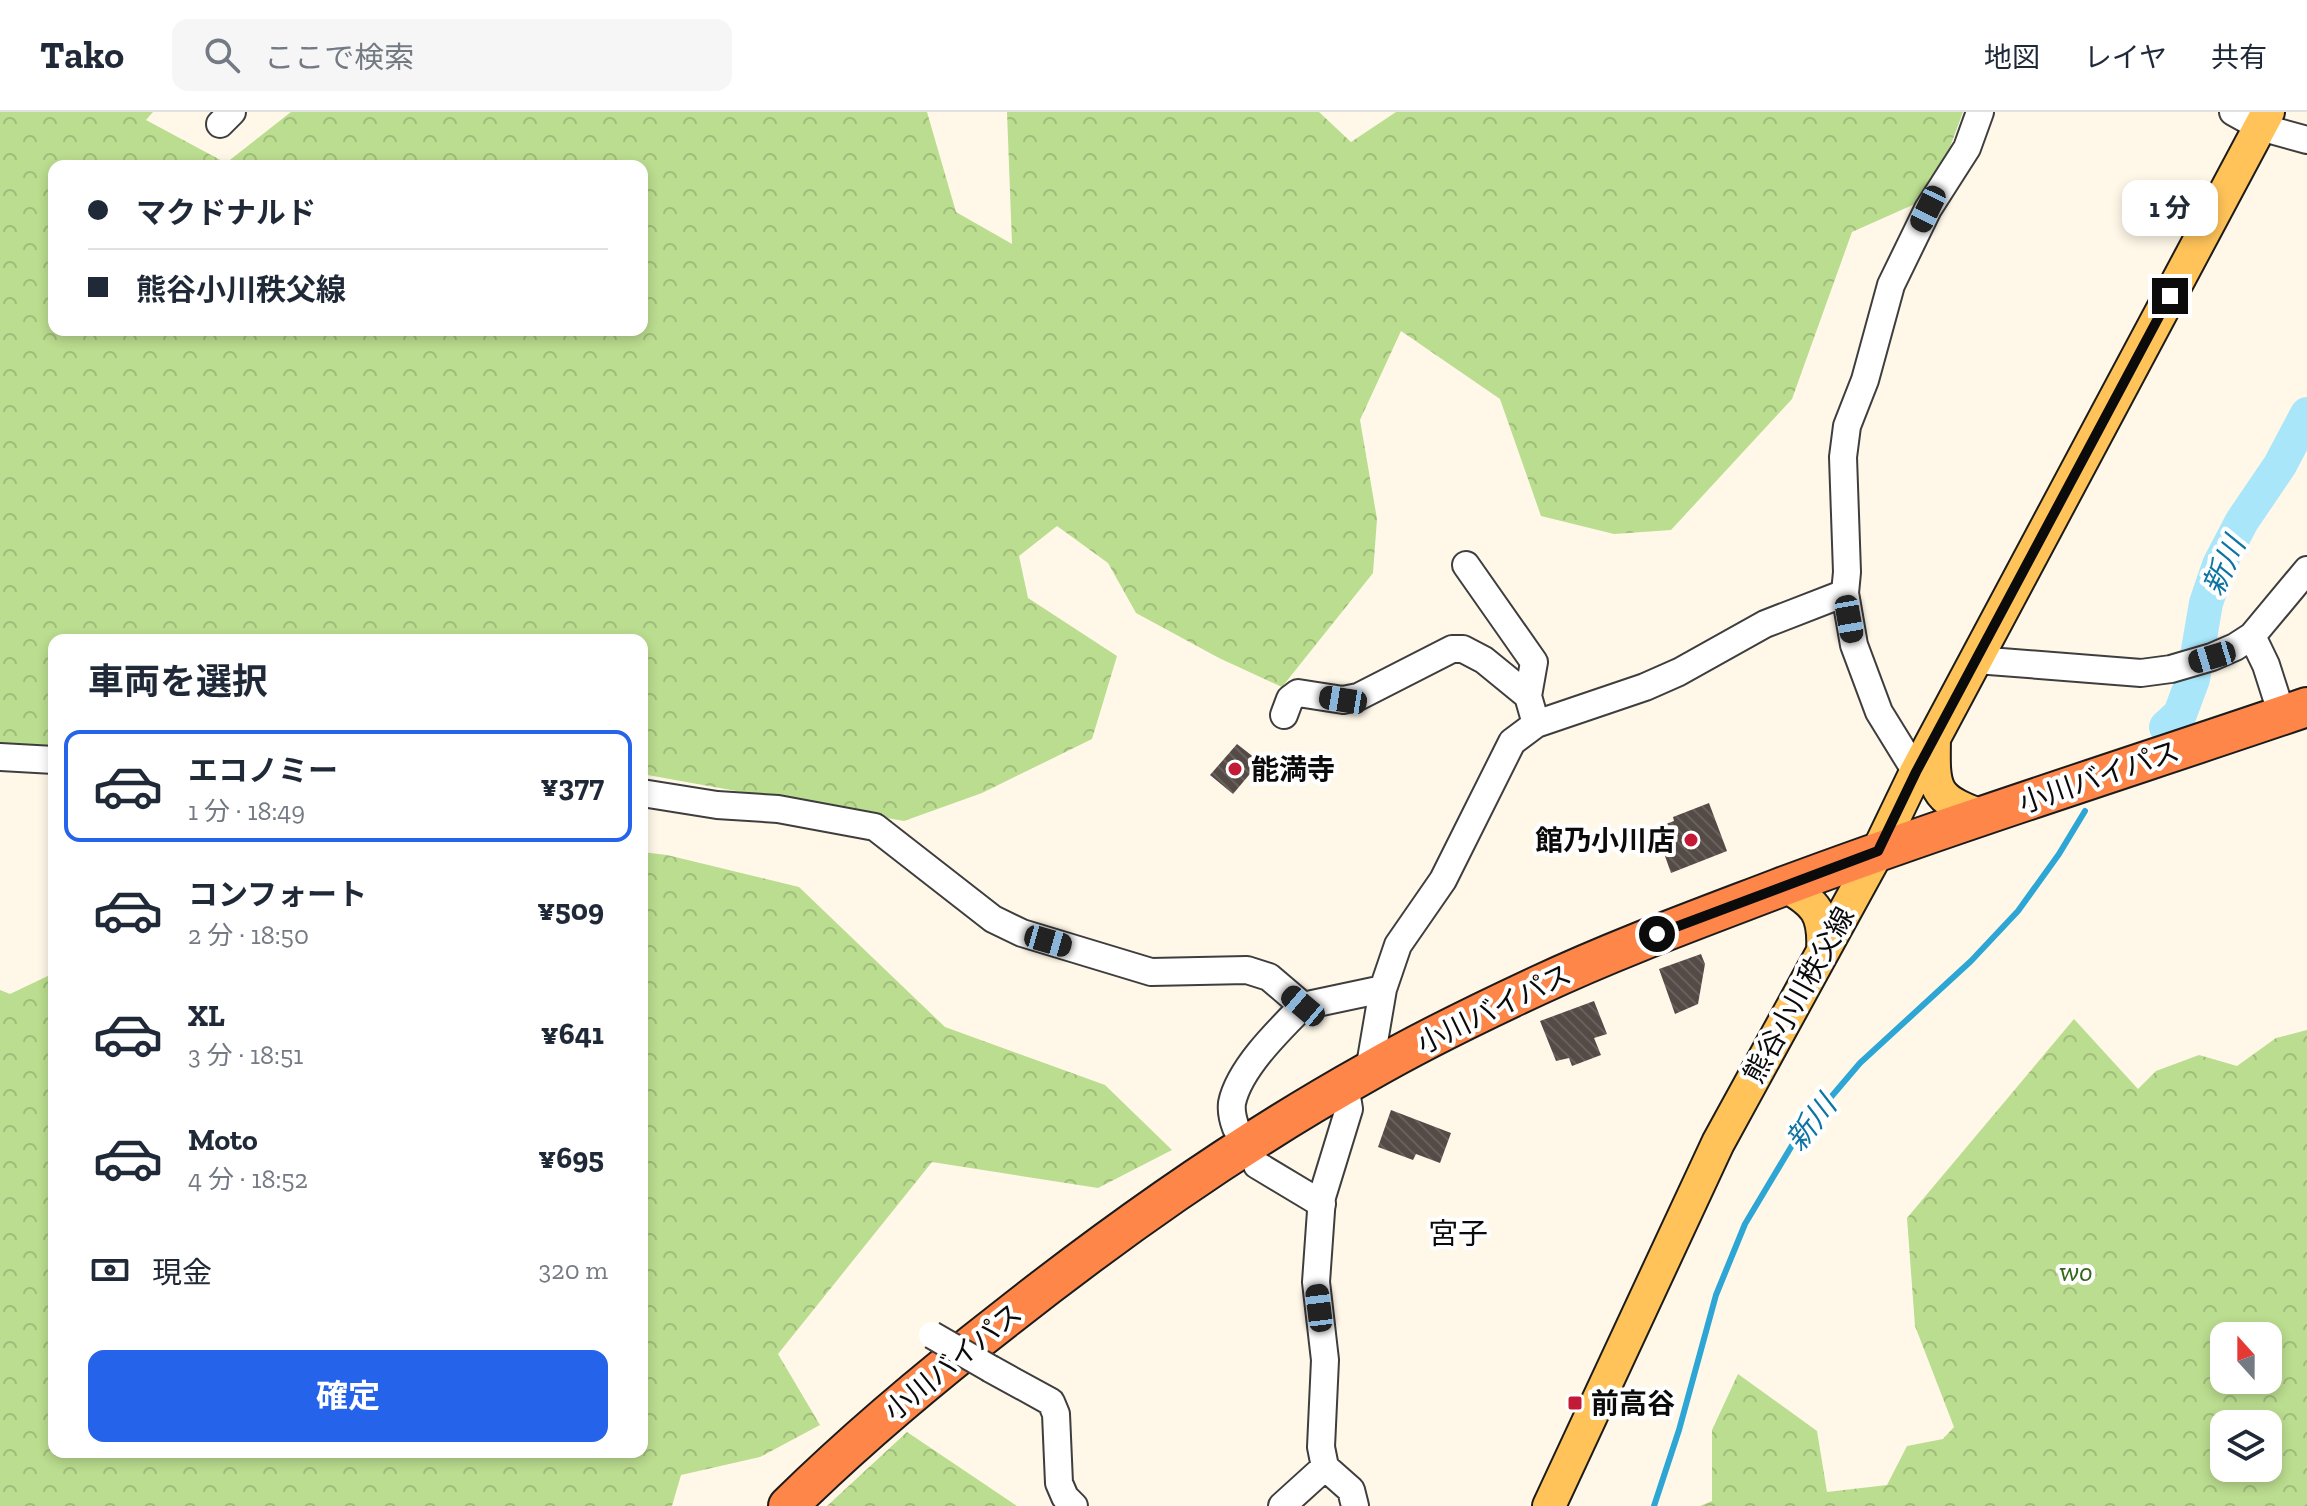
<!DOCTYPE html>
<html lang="ja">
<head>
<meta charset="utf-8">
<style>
  body { margin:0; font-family:"Zilla Slab","Noto Sans JP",serif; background:#f6f6f7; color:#1f2937; height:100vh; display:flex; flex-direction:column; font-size:30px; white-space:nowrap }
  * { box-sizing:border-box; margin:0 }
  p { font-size:26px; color:#747a83 }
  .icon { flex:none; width:44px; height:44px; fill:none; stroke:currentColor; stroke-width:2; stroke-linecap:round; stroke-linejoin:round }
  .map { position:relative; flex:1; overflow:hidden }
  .panel { position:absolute; left:48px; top:522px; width:600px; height:824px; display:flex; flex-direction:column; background:#fff; border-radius:16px; box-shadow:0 4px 12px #0003 }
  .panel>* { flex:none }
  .top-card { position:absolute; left:48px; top:48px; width:600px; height:176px; border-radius:16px; box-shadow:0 4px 12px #0003; display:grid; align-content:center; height:176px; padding:0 40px; background:#fff }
  .needle { width:52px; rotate:339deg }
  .tools { position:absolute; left:2210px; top:1210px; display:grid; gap:16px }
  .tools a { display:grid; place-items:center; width:72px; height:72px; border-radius:16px; background:#fff; box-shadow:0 4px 12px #0003; font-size:40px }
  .end { position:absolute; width:36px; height:36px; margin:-18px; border:10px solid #0b0b0b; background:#fff; box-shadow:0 0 0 4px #fff }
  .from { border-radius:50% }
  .bubble { position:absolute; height:56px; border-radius:16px; background:#fff; box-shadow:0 4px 12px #0003; font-size:26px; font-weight:700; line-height:56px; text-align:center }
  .car { position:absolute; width:24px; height:48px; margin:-24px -12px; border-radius:10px; box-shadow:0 0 6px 2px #0007; background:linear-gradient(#222 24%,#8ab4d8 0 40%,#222 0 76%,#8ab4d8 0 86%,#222 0) }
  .top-card b { display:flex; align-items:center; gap:28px; height:76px; font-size:30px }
  .top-card b+b { border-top:2px solid #e0e1e3 }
  .top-card i { width:20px; height:20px; background:#1f2937 }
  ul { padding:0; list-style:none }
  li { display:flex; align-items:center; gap:24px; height:112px; margin:0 16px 12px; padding:0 24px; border:4px solid transparent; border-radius:16px }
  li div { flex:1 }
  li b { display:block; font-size:30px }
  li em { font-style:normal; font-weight:700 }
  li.active { border-color:#2563eb }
  li>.icon { width:72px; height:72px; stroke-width:1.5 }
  h2 { padding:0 40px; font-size:36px; line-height:96px }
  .pay { display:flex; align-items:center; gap:20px; height:88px; padding:0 40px; font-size:30px }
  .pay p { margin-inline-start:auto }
  .button { display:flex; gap:16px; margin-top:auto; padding:16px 40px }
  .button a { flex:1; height:92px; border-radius:16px; background:#2563eb; color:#fff; font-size:32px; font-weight:700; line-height:92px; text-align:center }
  header { display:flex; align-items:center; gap:48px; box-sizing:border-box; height:112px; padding:0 40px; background:#fff; border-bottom:2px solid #e0e1e3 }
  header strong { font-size:38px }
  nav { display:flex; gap:44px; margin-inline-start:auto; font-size:28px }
  .search { width:560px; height:72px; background:#f6f6f7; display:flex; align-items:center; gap:20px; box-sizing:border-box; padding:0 28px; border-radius:16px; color:#747a83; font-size:30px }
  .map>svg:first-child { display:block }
</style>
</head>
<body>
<header>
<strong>Tako</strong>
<div class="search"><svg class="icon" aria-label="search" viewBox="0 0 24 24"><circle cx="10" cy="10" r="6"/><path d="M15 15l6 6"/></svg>ここで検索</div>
<nav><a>地図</a><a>レイヤ</a><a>共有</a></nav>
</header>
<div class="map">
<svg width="2307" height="1394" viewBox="0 0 2307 1394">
  <defs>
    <pattern id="forest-crowns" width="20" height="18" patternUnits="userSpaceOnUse" patternTransform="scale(2)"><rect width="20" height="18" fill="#bbdd8f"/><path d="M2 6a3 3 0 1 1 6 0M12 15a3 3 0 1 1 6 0" fill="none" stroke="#9fbc7a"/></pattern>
    <pattern id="building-back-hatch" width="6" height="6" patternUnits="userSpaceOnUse" patternTransform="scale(2)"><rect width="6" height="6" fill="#544b47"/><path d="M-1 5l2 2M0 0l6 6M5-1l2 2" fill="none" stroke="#68605d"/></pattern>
  </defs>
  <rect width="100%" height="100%" fill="#fff8e9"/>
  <!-- forest -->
  <path fill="url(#forest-crowns)" fill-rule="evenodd" d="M0,0h153l-7,8 80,43 65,-51h636l29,100 56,32 -5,-132h312l32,30 45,-30h567l-13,35 -33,56 -65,29 -60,167 -121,131 -57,4 -73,-18 -41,-117 -99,-68 -41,89 17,99 -4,54 -91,114 -63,-29 -83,-45 -28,-50 -51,-37 -38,30 9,42 89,58 -25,83 -110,54 -78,28 -262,-47v-134h-588v113l-54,-9zM54,54h588v164h-588z
    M642,740l25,3 132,32 146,140 160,58 67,65 -74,38 -166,-26 -154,192 42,71 -60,32 -79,18 -9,31h-672v-516l10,4 44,-21v479h588z
    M2074,907l64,70 18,-18 43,-16 38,11 39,-28 31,-8v476h-607l12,-5v-71l26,-56 79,57 10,61 60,-7 20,-39 36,-7 11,-12 -39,-101 -8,-108zM2224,1224h44v44h-44zM2224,1312h44v44h-44z
    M907,1320l110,74h-190z"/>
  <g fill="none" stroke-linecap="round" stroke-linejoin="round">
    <!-- stream -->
    <path stroke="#2da6d5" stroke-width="6" d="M1654,1394l25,-76 37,-135 29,-71 52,-87 63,-74 111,-102 47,-50 41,-57 26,-43"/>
    <!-- river -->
    <path stroke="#aae6fa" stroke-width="34" d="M2166,615l14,-13 13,-35 13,-76 13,-38 23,-44 38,-56 27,-51"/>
  </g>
  <!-- building -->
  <path fill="url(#building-back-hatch)" d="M1237,632l23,18 -27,32 -23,-19z
    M1709,691l18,48 -56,22 -16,-45 19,-7 -1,-4z
    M1701,842l4,10 -7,40 -23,10 -16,-45z
    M1594,889l13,33 -13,4 7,17 -29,11 -3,-8 -13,3 -16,-40z
    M1391,998l60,23 -11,30 -24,-9 -3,6 -35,-13z"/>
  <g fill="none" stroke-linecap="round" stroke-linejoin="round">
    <defs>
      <path id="minor" d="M2233,0l27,15 47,13
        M220,12l12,-12
        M1466,453l68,97 -6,34
        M2252,524l14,29 16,50
        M1976,548l165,13 30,-4 41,-12 23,-10 17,-11 55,-66
        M1284,603l6,-16 8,-6 45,7 15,-3 94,-48h11l21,11 44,36 8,28
        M0,645l54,3
        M1916,660l-37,-60 -25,-67 -9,-52 2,-21 -4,-115 4,-31 18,-46 26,-95 37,-76 39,-61 13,-36
        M642,681l75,12 61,4 97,18 118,92 29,14 129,39 96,-2 22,7 34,29 80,-17
        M1369,959l14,-82 15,-44 45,-65 69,-138 24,-18 109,-37 34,-15 86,-48 80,-31
        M1345,973l4,24 -27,88 -6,85 9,78 -4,87 4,20 26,23 4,16
        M1236,1016c-3,-8 -5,-17 -4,-25 7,-34 47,-73 71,-97
        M1257,1053l65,39
        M991,1257l60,33 5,12 3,69 6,14 9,9
        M1282,1394l43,-39"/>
      <path id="major" d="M1934,627c-1,50 -1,60 48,77
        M1786,774c30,17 39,28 37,64
        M1549,1394l169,-363 160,-292 38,-79 352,-660"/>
      <path id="highway" d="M788,1394c68,-67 142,-129 218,-188 114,-90 233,-174 360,-245 55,-32 113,-60 171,-87 79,-37 161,-67 242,-98 174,-65 352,-121 528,-181"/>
    </defs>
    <!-- minor casing -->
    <use href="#minor" stroke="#3e3e3e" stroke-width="30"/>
    <!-- major casing -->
    <use href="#major" stroke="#1c1c1c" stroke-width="36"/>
    <!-- highway casing -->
    <use href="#highway" stroke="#1c1c1c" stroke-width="42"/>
    <!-- minor -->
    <use href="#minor" stroke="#fff" stroke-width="26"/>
    <!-- major -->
    <use href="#major" stroke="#ffc359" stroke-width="32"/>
    <!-- highway -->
    <use href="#highway" stroke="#fe8649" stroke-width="38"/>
    <defs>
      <path id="minor-bridge" d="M932,1223l59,34"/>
    </defs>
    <!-- minor-bridge casing -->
    <use href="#minor-bridge" stroke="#3e3e3e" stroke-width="30" stroke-linecap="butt"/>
    <!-- minor-bridge -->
    <use href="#minor-bridge" stroke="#fff" stroke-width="26"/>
  </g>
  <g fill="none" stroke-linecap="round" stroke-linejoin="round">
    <!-- route -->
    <path stroke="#0b0b0b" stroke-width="10" d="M1657,822l221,-83 38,-79 254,-476"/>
  </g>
  <!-- markers -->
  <g fill="#c31b37" stroke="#fff" stroke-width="3">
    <circle cx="1235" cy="657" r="8"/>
    <circle cx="1691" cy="728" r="8"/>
    <rect x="1567" y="1283" width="16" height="16" rx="4"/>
  </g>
  <g text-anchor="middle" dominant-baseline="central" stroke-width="8" stroke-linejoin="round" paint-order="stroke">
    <!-- poi labels -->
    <g font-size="28" font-weight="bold" fill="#0b0b0b" stroke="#fff" text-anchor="start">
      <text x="1251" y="657">能満寺</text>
      <text x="1675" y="728" text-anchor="end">館乃小川店</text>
      <text x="1591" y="1291">前高谷</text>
    </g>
    <!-- street labels -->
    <g font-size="28" fill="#0b0b0b" stroke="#fff">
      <text transform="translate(2099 665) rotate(-19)">小川バイパス</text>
      <text transform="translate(1799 883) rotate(-61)">熊谷小川秩父線</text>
      <text transform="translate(1494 897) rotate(-26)">小川バイパス</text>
      <text transform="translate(953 1250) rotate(-39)">小川バイパス</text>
    </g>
    <!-- park labels -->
    <g font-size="28" font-style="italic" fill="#326618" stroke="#fff">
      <text x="2076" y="1159">wo</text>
    </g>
    <!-- water labels -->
    <g font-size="30" font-style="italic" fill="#0e74a3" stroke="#fff">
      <text transform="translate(2224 454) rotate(-65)">新川</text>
      <text transform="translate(1811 1011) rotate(-52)">新川</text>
    </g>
    <!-- neighbourhood labels -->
    <g font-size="30" fill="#0b0b0b" stroke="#fff">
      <text x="1458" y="1122">宮子</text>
    </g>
  </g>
</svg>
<div class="tools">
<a><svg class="needle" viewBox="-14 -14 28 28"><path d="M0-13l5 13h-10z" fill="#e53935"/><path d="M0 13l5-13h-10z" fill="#747a83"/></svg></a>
<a><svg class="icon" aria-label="layers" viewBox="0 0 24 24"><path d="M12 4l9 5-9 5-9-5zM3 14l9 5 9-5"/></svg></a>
</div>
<i class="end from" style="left:1657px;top:822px"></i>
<i class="end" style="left:2170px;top:184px"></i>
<div class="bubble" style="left:2122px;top:68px;width:96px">1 分</div>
<i class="car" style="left:1928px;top:97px;rotate:206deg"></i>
<i class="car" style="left:1849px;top:507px;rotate:170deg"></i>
<i class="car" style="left:2212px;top:545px;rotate:253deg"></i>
<i class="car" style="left:1343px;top:588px;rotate:279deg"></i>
<i class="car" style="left:1048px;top:829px;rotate:106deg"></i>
<i class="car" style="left:1303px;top:894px;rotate:310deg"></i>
<i class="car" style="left:1319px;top:1196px;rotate:353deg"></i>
<div class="top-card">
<b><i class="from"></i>マクドナルド</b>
<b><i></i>熊谷小川秩父線</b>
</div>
<section class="panel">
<h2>車両を選択</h2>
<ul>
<li class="active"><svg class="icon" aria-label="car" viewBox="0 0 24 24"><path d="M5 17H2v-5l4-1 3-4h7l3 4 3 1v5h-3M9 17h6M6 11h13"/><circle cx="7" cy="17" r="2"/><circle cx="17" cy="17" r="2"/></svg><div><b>エコノミー</b><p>1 分 · 18:49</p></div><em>¥377</em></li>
<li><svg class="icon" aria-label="car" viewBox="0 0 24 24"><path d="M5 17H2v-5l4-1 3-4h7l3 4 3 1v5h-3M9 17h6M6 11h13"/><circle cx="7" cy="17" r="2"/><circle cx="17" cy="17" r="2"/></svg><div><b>コンフォート</b><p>2 分 · 18:50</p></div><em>¥509</em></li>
<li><svg class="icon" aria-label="car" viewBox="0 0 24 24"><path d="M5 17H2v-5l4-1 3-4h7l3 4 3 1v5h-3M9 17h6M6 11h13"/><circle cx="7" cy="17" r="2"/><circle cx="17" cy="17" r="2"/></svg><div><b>XL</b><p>3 分 · 18:51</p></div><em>¥641</em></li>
<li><svg class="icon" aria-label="car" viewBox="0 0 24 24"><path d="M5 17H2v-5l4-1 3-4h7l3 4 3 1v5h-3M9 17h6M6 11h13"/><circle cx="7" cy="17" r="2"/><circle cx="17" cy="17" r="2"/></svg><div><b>Moto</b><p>4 分 · 18:52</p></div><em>¥695</em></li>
</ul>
<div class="pay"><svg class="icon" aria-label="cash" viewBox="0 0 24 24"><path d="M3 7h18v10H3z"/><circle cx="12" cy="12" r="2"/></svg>現金<p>320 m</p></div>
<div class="button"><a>確定</a></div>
</section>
</div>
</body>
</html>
